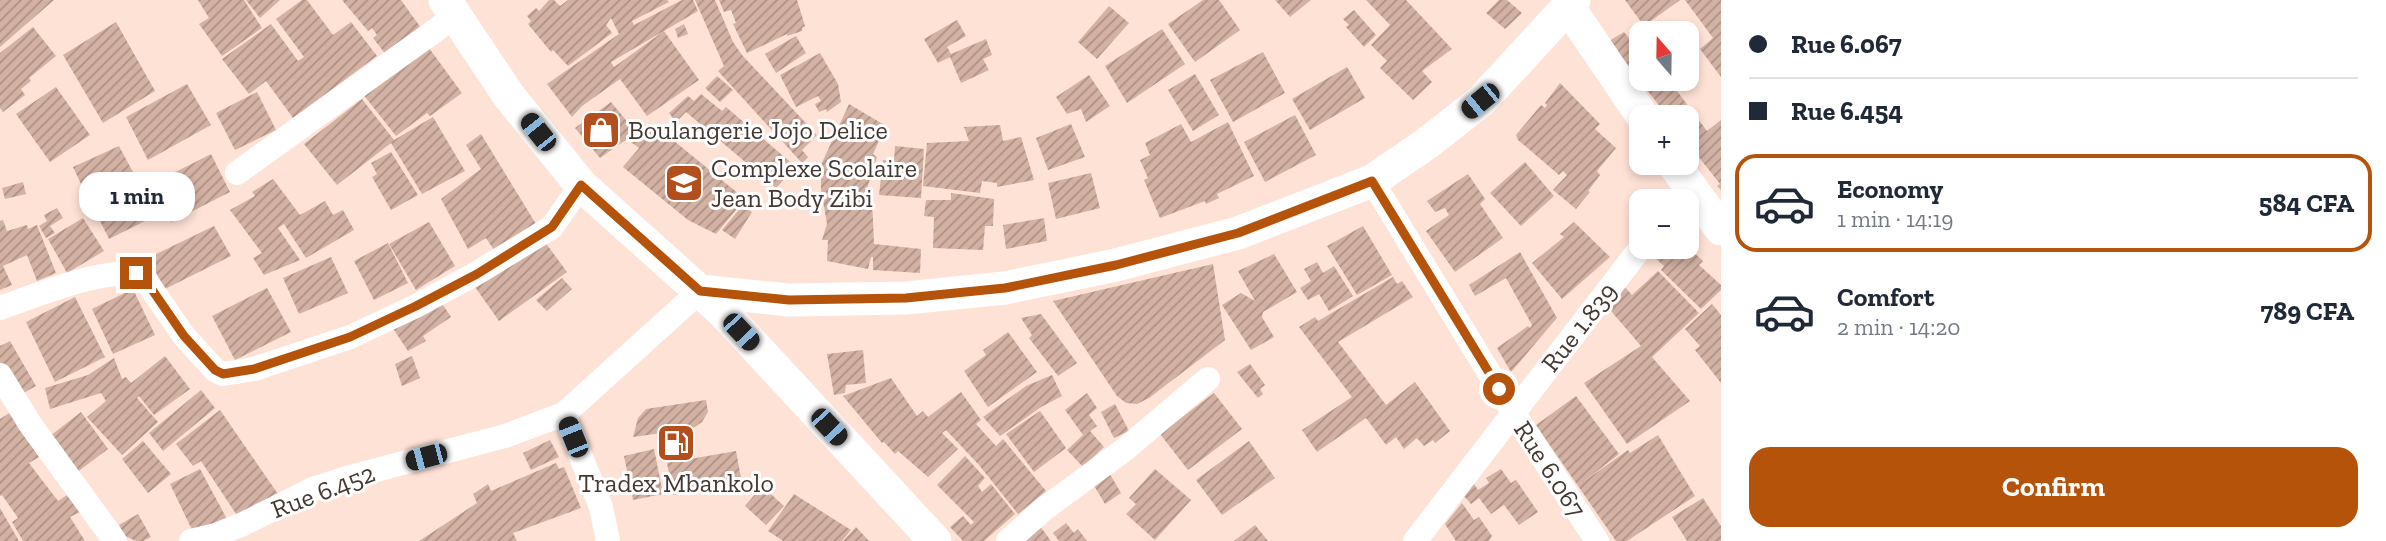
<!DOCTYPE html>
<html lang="en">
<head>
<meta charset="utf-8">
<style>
  body { margin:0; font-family:"Zilla Slab",serif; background:#f6f6f7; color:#1f2937; height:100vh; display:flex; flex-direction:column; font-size:26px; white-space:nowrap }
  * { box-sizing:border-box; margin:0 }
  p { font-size:23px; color:#747a83 }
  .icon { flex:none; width:38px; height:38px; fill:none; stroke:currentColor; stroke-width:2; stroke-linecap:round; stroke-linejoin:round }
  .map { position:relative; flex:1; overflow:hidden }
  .panel { display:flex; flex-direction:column; background:#fff; width:665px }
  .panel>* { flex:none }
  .hud { display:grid; align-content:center; height:154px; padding:0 28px; background:#fff }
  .needle { width:46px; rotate:340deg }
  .controls { position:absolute; left:1629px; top:21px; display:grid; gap:14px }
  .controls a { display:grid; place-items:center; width:70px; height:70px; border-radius:14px; background:#fff; box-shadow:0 4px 10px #0003; font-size:35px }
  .end { position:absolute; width:32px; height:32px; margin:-16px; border:9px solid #b45309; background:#fff; box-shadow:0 0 0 4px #fff }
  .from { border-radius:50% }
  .bubble { position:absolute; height:49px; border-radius:21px; background:#fff; box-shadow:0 4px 10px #0003; font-size:23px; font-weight:700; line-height:49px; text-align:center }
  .car { position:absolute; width:21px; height:42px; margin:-21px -10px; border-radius:9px; box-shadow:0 0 5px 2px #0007; background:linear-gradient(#222 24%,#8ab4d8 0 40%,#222 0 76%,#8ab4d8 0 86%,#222 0) }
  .hud b { display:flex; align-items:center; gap:24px; height:66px; font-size:26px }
  .hud b+b { border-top:2px solid #e0e1e3 }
  .hud i { width:18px; height:18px; background:#1f2937 }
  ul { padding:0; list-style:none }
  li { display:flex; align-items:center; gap:21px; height:98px; margin:0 14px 10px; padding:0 14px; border:4px solid transparent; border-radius:21px }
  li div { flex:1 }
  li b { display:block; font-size:26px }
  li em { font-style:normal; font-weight:700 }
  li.selected { border-color:#b45309 }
  li>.icon { width:63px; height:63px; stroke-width:1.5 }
  .cta { display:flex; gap:14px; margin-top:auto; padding:14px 28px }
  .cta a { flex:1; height:80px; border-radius:21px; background:#b45309; color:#fff; font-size:28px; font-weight:700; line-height:80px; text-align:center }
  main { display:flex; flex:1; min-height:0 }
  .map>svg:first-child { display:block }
</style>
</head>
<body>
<main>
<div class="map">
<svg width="1721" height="541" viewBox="0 0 1721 541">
  <defs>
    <pattern id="building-hatch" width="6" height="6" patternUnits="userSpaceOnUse" patternTransform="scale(1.75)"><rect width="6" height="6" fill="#d3b1a3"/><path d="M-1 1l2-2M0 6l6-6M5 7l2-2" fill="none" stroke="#ad9185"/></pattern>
  </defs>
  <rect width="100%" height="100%" fill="#ffe2d6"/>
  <!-- building -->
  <path fill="url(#building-hatch)" d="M0,0h54l-54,47z
    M198,0h46l18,28 -40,28 -23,-32 10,-6z
    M246,0h34l-20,18z
    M302,0h5l26,35 18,-13 26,34 -84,62 -27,-37 -17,13 -27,-35 49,-35 27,37 6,-4 -28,-38z
    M342,0h59l25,35 -36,25 -17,-22 4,-3 -5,-7 -4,3z
    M549,0h5l6,6 8,-6h99l2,2 -37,19 2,4 48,-25h11l5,11 -87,51 3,5 50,-36 35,49 -52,36 -27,-37 -38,27 -10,11 -25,-33 72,-50 -8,-16 -5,7 6,8 -44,33 -15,-16 -2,2 -23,-28 3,-3 -4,-5 9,-8 3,3z
    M695,0h20l18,42 9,13 75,80 -15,15 6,7 -6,6 -84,-92 6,-5z
    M719,0h78l8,26 -3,2v3l-15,5v-2l-40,19 -14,-29 3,-1 -5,-13 -7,2z
    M1203,0h16l21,30 -45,32 -27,-38z
    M1275,0h36l-21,17z
    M1366,0h40l46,49 -30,22 10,11 -19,18 -33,-32 7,-7 -16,-16 19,-20z
    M1499,0h8l15,13 -17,16 -19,-16z
    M1625,0h55l-36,26z
    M1685,0h36v77l-21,-28 13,-11z
    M1109,6l20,17 -32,36 -19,-17z
    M1354,10l22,25 -12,12 -18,-20 3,-2 -6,-6z
    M957,20l9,16 -19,11 4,7 35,-15 6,16 -9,4 6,11 -28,13 -11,-26 -12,6 -14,-24z
    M116,22l39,69 -52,32 -40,-68z
    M684,24l4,10 -10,4 -3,-9z
    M33,27l23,29 -27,22 2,3 -10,8 4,6 -22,17 -3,-4v-55z
    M1162,29l23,35 -58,39 -22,-37z
    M1624,32l16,21 2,-1v27h26l39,52 14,-11v70l-4,-4 3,-2 -33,-42v-25h-19l-59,-76z
    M796,36l10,17 -30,20 -11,-19z
    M426,44l36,49 -32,23 -3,-3 -31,23 -34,-43z
    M1263,52l22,41 -52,29 -23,-42z
    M820,53l18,31 3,18 -14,10 -1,-3 -7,3 -4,-8 6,-3 -3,-5 -22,11 -16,-32z
    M1347,67l18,31 -55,32 -18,-31z
    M1195,74l24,41 -26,16 -25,-41z
    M1089,75l21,31 -24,16 -5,-13 -14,5 -11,-17z
    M717,76l16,14 -13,12 -15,-14z
    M1560,83l40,41 -5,5 21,19 -19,23 3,4 -12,16 2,1 -14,17 -23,-19 14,-15 -4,-4 -4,4 -41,-35 -2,-5 25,-30 4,3 2,-3 -2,-2z
    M187,84l24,41 -63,35 -22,-43z
    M56,87l34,48 -40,27 -34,-48z
    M257,92l19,38 -41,20 -19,-37z
    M701,94l21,17 4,-4 70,60 -20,21 -90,-76 -10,10 -7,-9 19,-17 6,5z
    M362,99l32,41 39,-23 32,54 -43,23 -31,-51 -54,42 -33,-41z
    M611,102l24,29 8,-8 10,9 4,-5 88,72 -29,35 -28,-14 -65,-53 16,-19 -12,-9 -27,19 -25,-30z
    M849,104l37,22 -13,28 4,3 -13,41 8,1 2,45 47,5 -1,24 -47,-3v-13h-2l-3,12 -41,-8 1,-21h-6l5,-16 -6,-35v-24z
    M1295,115l21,40 -51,27 -21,-40z
    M1228,122l26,54 -37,18 2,4 -13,6 -1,-3 -45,17 -16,-38 4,-2 -8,-18 10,-5 -5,-12 36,-19 10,18z
    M1071,124l14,33 -37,13 -12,-32z
    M1000,125l3,16 18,-4 13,43 -37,7v-4l-15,-2 -2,12 -57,-7 4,-43 42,-2 -5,-14z
    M481,134l55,90 -42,26 -8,-12 -18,11 -27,-50 40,-30 -15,-24z
    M119,146l16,30 -47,23 -15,-32z
    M895,146l29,3 -3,49 -42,-3 4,-35 11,1z
    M391,152l27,43 -27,15 -19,-33 5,-3 -6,-11z
    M211,154l19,38 -59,30 -6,-11 -56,28 -18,-36 55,-27 4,9z
    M1525,162l29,34 -33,30 -31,-33z
    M1091,173l9,35 -44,11 -8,-36z
    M1468,174l17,25 -5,5 23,34 -48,34 -29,-41 23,-16 -4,-7 -10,4 -8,-11z
    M273,179l27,36 25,-14 8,14 10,-5 11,20 -48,28 -22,-34 -6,4 22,32 -36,15 -11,-17 9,-5 -32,-43 25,-14 -3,-4z
    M23,182l3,12 -21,5 -3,-11z
    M951,193l43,6 -1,27h-8l-2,24 -50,-2 1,-31 -10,-1 2,-16h25z
    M742,206l10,6 -17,27 -13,-9z
    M57,208l6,10 -13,8 5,7 -9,5 -7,-12 8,-5 -3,-6z
    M83,218l21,33 -37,22 -19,-34z
    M1044,218l3,23 -41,8 -3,-24z
    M3,220l4,11 20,-6 1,4 9,-4 19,48 -19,8 -10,-26 -24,11 9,19 -12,5v-69z
    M429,222l26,44 -39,24 -27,-46z
    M1574,222l36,35 -48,42 -30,-36 32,-26 -4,-3z
    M214,226l17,30 -66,33 -17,-31z
    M1363,226l29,49 -35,20 -30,-49z
    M542,238l25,34 -68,49 -24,-34z
    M388,243l20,40 -34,17 -20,-39z
    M1660,247h28l15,14 -4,4 22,20v5l-20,19 -40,-39 3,-4 -12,-11z
    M1520,252l37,66 -46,54 -14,-24 31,-22 2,2 2,-3 -26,-47 -31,18 -6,-11z
    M1274,254l23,38 -34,20 -1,5 12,20 -23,13 -29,-45 19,-12 14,8 -17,-30z
    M331,257l17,36 -49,21 -16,-36z
    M1317,262l6,11 11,-7 19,30 -24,15 -10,-17 -11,6 -8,-12 11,-7 -7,-12z
    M1213,264l12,76 -76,58 -12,6 -11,-1 -9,-7 -64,-95z
    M1658,271l41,42 -47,44 38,44 -63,43 -43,-61 57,-37 -36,-42 18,-19 9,10z
    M1393,277l4,7 5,-3 11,16 -75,45 48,63 29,-23 35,49 -15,12 -2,-3 -9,6 -7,-8 -13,11 -8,-12 -10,8 -20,-27 -49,34 -15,-22 50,-33 -53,-70 16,-10 3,4z
    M562,278l10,11 -25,22 -11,-11z
    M267,288l24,44 -56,28 -23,-44z
    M133,289l22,46 -42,19 -21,-45z
    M437,296l14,21 -28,19 3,5 -18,10 -16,-24z
    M75,297l30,60 -50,25 -29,-60z
    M1712,304l9,11v68l-26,-33 5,-4 -15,-17z
    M1041,314l36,49 -19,13 -29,-38 3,-3 -11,-17z
    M1008,332l29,40 -49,35 -24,-36 22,-16 -3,-5z
    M10,341l26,45 -16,9 -20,-33v-16z
    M863,350l3,33 -20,2 -1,8 -11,2 -7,-41z
    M165,356l25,33 -36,26 -15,-19 -2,2 21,24 -36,33 -35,-38 19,-16 -5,-8 -51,16 -5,-21 43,-13 26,-17 8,21 4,-2 5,6z
    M412,356l8,22 -18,8 -7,-22z
    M1250,364l15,21 -5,4 3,5 -5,4 -21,-26z
    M1052,375l10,21 -21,11 -41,29 -17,-19 43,-31z
    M891,378l26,38 6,-5 5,6 33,-25 20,28 -5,4 20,22 7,-7 43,52 -28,23 -39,-49 -33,-35 -4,3 16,16 -30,28 -30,-26 -3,3 -11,-12 -2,1 -39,-47z
    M201,390l14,18 -52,43 -14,-18z
    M1087,393l10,15 -8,7 8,11 -7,5 14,16 -21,20 -16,-17 16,-15 -18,-25z
    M1214,393l28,36 -54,41 -28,-36z
    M1576,396l43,58 -36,28 45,-32 2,3 28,-18 37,61 -68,45h-11l-80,-116z
    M706,400l2,12 -6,10 -10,7 -59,8 5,-19 8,-9z
    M1115,404l14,27 -15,7 -13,-26z
    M220,410l60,87 -38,26 -41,-62 -8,5 -17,-22z
    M1040,411l26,37 -32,24 -28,-38z
    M11,412l28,45 -10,6 29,38 9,-6 13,17 -10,5 15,24h-62l-11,-19 6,-4 -16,-23 -2,1v-77z
    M81,412l27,37 -32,24 -26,-37z
    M550,440l9,17 -28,13 -8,-17z
    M143,441l28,33 -23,19 -26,-34z
    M1249,441l26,37 -53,37 -26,-35z
    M654,449l9,45 -30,6 -9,-44z
    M736,451l6,32 -69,12 -6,-32z
    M965,456l20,22 -7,8 4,6 9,-8 24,30 -31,27h-21l-13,-14 13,-11 8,9 3,-3 -37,-37z
    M556,463l3,6 5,-2 17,41 -68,25 4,8h-98l58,-38 -4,-9 15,-10 3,7z
    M200,469l27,50 -32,17 -25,-52z
    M1107,469l14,24 -16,11 -15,-25z
    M1155,469l36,31 -36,40 -29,-26 10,-10 -7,-6z
    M1501,469l10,14 5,-3 22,32 -19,13 -15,-20 -13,9 -12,-16 -8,6 -8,-9 11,-11 4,6 11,-7 -3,-5z
    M762,486l22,20 -18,19 -21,-19z
    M794,494l57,36 -9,11h-59l-15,-10z
    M1703,498l18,28v15h-34l-15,-24z
    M1462,503l12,17 5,-3 13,19 -3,5h-33l-11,-17z
    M0,508l19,33h-19z
    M138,514l13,23 -8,4h-7l-11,-5 -6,-11z
    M1066,523l8,10 4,-4 9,12h-28l-6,-8z
    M1255,525l13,16h-34z
    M1040,526l11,15h-29z
    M856,527l13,14h-26z"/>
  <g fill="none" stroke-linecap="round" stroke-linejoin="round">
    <!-- street -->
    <path stroke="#fff" stroke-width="24" d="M237,173l217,-156
      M1372,181l141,231 84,129
      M0,308c30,-10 118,-47 144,-30l40,58 31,34 8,4 31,-5 96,-32 66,-31 61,-33 75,-46 29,-42
      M0,375l30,49 85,117
      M564,414l37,93 7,34
      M191,541l25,-6 25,-10 72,-36 37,-12 155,-41 59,-22 136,-123
      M1008,541l36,-32 80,-59 84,-71
      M1415,541l227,-295"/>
    <!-- secondary -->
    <path stroke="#fff" stroke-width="33" d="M445,0l64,96 72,89 143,128 211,228
      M1569,8l74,109
      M1673,163l48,66
      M700,291l89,9 117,-2 99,-10 111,-23 122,-32 134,-52 54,-37 55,-43 93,-101"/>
  </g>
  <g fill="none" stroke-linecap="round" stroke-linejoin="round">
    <!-- route -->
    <path stroke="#b45309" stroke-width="9" d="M136,273l8,5 40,58 31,34 8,4 31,-5 96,-32 66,-31 61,-32 75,-47 29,-42 119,106 89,9 117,-2 99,-10 111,-23 122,-32 134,-52 127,208"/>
  </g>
  <!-- icons -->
  <defs>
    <symbol id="shop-square" viewBox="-11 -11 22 22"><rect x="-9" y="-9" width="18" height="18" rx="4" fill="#b34f1d" stroke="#fff"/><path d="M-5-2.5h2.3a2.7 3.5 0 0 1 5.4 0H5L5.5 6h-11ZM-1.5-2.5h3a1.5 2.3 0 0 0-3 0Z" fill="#fff"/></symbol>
    <symbol id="school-square" viewBox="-11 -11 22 22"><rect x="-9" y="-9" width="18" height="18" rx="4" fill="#b34f1d" stroke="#fff"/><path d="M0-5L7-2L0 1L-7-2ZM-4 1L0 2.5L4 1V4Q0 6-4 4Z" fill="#fff"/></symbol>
    <symbol id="fuel-square" viewBox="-11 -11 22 22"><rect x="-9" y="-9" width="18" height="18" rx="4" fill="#b34f1d" stroke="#fff"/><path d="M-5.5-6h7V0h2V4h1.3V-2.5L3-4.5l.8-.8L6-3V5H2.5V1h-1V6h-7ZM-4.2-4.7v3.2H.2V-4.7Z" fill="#fff"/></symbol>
  </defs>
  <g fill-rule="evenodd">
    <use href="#shop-square" x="579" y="108" width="44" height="44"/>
    <use href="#school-square" x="662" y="161" width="44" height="44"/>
    <use href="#fuel-square" x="654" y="421" width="44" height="44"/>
  </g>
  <g text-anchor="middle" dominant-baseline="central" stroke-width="6" stroke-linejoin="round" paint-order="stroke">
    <!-- poi labels -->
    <g font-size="26" fill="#453732" stroke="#fff" text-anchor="start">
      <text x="628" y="130">Boulangerie Jojo Delice</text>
      <text x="711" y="168">Complexe Scolaire<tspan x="711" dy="30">Jean Body Zibi</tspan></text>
      <text x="676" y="483" text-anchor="middle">Tradex Mbankolo</text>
    </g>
    <!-- street labels -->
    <g font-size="26" fill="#453732" stroke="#fff">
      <text transform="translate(1579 327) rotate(-52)">Rue 1.839</text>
      <text transform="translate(1550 469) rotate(57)">Rue 6.067</text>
      <text transform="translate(323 491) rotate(-21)">Rue 6.452</text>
    </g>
  </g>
</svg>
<div class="controls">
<a><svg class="needle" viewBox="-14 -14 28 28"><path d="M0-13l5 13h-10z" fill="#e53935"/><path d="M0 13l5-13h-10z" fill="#747a83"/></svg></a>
<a>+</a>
<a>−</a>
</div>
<i class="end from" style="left:1499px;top:389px"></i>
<i class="end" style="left:136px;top:273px"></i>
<div class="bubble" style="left:79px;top:172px;width:116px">1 min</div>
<i class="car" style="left:1480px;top:101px;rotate:231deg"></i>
<i class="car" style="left:538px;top:132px;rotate:321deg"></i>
<i class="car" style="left:741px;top:332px;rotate:137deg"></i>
<i class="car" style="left:829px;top:427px;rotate:137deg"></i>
<i class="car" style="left:573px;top:437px;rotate:338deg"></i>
<i class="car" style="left:426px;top:457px;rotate:255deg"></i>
</div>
<section class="panel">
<div class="hud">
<b><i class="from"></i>Rue 6.067</b>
<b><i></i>Rue 6.454</b>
</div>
<ul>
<li class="selected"><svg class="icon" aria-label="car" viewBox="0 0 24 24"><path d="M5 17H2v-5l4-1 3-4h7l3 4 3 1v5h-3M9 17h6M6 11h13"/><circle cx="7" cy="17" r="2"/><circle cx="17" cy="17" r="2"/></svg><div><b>Economy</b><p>1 min · 14:19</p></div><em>584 CFA</em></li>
<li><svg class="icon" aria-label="car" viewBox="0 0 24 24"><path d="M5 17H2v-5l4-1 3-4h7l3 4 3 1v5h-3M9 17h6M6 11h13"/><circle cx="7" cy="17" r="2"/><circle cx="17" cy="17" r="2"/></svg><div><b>Comfort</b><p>2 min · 14:20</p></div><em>789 CFA</em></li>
</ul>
<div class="cta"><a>Confirm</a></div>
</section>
</main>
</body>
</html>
